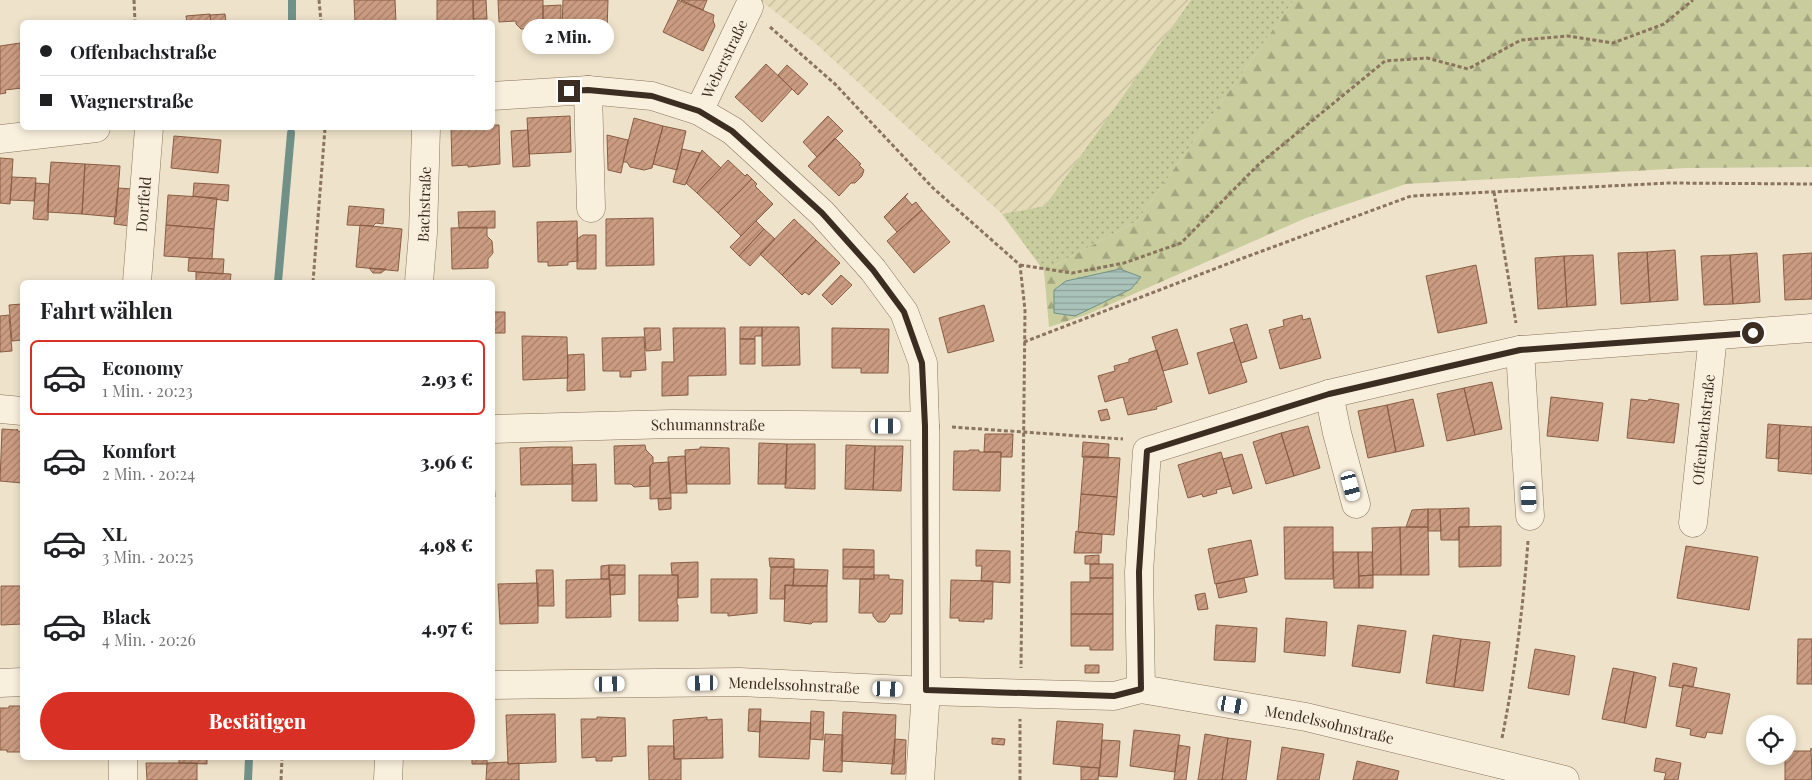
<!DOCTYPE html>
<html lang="de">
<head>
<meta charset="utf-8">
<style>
  body { margin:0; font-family:"Playfair Display",serif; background:#f6f6f6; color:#202124; height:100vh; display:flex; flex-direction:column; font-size:19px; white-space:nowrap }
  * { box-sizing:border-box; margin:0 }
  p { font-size:16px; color:#757577 }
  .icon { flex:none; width:28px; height:28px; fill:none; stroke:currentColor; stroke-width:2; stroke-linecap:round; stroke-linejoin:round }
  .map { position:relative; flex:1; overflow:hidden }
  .panel { position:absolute; left:20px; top:280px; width:475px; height:480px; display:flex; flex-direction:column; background:#fff; border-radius:8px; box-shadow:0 2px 8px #0003 }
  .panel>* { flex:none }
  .guide { position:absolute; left:20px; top:20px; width:475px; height:110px; border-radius:8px; box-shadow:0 2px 8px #0003; display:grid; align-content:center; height:110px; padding:0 20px; background:#fff }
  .fabs { position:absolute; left:1746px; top:715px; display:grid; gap:10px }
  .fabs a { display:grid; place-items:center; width:50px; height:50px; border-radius:50%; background:#fff; box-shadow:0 2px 8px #0003; font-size:25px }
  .end { position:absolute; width:22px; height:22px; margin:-11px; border:6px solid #3b2d21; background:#fff; box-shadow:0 0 0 2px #fff }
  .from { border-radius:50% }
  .bubble { position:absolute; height:35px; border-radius:18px; background:#fff; box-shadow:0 2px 8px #0003; font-size:16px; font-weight:800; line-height:35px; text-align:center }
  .car { position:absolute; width:15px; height:30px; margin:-15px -8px; border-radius:6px; box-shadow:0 0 4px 1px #0007; background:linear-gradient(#fff 24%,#345 0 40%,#fff 0 76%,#345 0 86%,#fff 0) }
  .guide b { display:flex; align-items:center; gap:18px; height:48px; font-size:19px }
  .guide b+b { border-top:1px solid #e0e0e0 }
  .guide i { width:12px; height:12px; background:#202124 }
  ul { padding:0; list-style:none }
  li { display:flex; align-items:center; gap:15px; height:75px; margin:0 10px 8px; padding:0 10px; border:2px solid transparent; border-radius:8px }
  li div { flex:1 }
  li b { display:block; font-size:19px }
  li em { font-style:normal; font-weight:800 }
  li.active { border-color:#d93025 }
  li>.icon { width:45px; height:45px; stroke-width:1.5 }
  h2 { padding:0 20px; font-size:22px; line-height:60px }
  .primary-button { display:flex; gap:10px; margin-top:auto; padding:10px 20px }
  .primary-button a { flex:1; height:58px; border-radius:30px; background:#d93025; color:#fff; font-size:20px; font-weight:800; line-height:58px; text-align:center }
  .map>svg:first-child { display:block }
</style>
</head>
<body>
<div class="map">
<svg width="1812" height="780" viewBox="0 0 1812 780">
  <defs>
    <pattern id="farmland-furrows" width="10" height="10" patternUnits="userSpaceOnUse" patternTransform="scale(1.25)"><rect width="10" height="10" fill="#e4dab7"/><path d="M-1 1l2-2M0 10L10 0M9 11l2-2" fill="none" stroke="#c4bb9d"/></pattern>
    <pattern id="grass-dots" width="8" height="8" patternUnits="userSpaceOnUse" patternTransform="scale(1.25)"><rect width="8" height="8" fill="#c9cc9d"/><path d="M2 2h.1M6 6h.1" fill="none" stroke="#a4a680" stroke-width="1.8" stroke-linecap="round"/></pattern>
    <pattern id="forest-firs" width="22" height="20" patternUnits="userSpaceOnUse" patternTransform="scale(1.25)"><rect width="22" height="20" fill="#c9cc9d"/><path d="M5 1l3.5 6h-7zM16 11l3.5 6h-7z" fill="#a4a680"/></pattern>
    <pattern id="water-rules" width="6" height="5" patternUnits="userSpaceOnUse" patternTransform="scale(1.25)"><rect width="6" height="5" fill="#aac3ba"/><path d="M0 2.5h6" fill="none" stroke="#8c9f97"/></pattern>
    <pattern id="building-hatch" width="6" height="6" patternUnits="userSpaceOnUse" patternTransform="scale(1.25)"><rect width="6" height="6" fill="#cb9c81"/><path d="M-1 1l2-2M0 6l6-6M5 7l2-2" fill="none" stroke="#a68069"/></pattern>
  </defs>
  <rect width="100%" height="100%" fill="#eee2ca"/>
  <!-- farmland -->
  <path fill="url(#farmland-furrows)" d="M760,0h431l-146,206 -43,8 -187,-171z"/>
  <!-- grass -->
  <path fill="url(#grass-dots)" d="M1191,0h103l-157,221 -93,50 -42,-57 43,-8z"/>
  <!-- forest -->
  <path fill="url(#forest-firs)" d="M1294,0h518v167l-126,1 -280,16 -100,34 -220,97 -37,12 -5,-56 93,-50z"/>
  <!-- water -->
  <path fill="url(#water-rules)" stroke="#719188" d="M1120,269l21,8 -10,12 -56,27 -21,-3v-23l12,-9z"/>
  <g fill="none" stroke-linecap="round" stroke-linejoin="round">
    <!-- stream -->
    <path stroke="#719188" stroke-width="8" d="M292,0v22
      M278,282l13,-149
      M248,780l1,-22"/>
  </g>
  <!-- building -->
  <path fill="url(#building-hatch)" stroke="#895d45" d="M354,0h41l1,22h-41z
    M437,0h36l1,22h-37z
    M473,0h13l1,19h-14z
    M498,0h45v20l-10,1v3l-5,5h-7l-5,-5v-3l-17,1z
    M563,0h45l-1,31 -45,-2z
    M678,0l36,15 -1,5 2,6 -12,25 -40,-19z
    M681,0h26l-4,10z
    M561,5v36l-18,1v-36z
    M210,14l1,8h-24l-1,-6z
    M225,14l1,8h-15l-1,-7z
    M20,43l2,45 -17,2 1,3 -6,1v-48z
    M766,64l26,25 -30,33 -27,-25z
    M787,65l21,19 -10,11 -20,-20z
    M570,116l1,36 -42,2 -2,-36z
    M828,116l15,15 -26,26 -14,-15z
    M634,118l29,8 -11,42 -8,2 -14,-3 -3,-5h-4z
    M492,125h7l1,39 -32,3v-2l-16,1 -1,-38h41z
    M663,126l23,5 -9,39 -24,-6z
    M528,130l2,36 -17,1 -2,-36z
    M607,135l21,5 -7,33 -13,-3z
    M174,136l47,4 -3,33 -47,-5z
    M835,138l26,26 -2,1 5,5 -2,6 -7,7h-4l-12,13 -31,-30z
    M682,149l18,4 -15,32 -12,-3z
    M702,150l19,18 -24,25 -11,-10z
    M0,158l13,1 -3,45 -10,-1z
    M728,160l17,16 2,-2 5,5 -34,34 -21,-20z
    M51,162l34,2 -3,50 -35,-2z
    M85,164l35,2 -4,51 -34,-3z
    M12,177l24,1 -2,23 -24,-1z
    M752,179l5,5 -2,2 18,18 -32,32 -23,-23z
    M36,183l13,1 -1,36 -15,-1z
    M194,183l35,2 -1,16 -35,-5z
    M118,188l14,1 -2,37 -16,-2z
    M908,193l-3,4 7,8 4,-3 6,8 -25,22 -13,-15z
    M168,195l49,3 -3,31 -48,-4z
    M349,206l35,3 -1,15 -7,-1 -3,3 -26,-1z
    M922,210l28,32 -36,31 -27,-32z
    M495,211v17h-36l-1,-16z
    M653,218l1,47 -48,1v-47z
    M794,219l22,21 -34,35 -22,-21z
    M577,221l1,40 -10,1v3l-20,1v-4h-10l-1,-40z
    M756,221l8,8 -25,27 -9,-9z
    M166,225l48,4 -2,30 -48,-3z
    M360,225l42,4 -4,42 -42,-4z
    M487,227v9l5,5 1,12 -5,6v9l-36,1 -1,-41z
    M764,229l11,10 -25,27 -11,-10z
    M583,235h13v34h-19v-30z
    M816,240l24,23 -31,32 -4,-3 -3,3 -20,-20z
    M1675,250l3,50 -28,2 -3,-50z
    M1647,252l3,50 -29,2 -3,-51z
    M1757,253l3,49 -27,2 -3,-49z
    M1812,253v46l-27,1 -2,-45z
    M1593,255l3,50 -29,2 -3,-51z
    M1730,255l3,49 -29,1 -3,-49z
    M1564,256l3,51 -29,2 -3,-51z
    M189,258l35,1 -1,15 -35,-3z
    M1476,265l11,58 -49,10 -12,-57z
    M369,268l17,1 -5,4h-8z
    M196,272l35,2 -1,8h-34z
    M841,275l11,10 -20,20 -10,-10z
    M22,304v36l-10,1 -3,-36z
    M984,305l10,36 -46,12 -9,-35z
    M492,312h13v21h-13z
    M9,315l3,36 -12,1v-36z
    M1302,315l1,5 7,-2 11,40 -41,11 -11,-39 15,-4 -1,-6z
    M1247,324l10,34 -16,5 -11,-34z
    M740,327h22v9h-7v3h-15z
    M762,327h37l1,38 -38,1z
    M644,328h16l1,22 -15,1z
    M673,328h52l1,47 -38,1v19l-26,1v-34h12z
    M832,328l57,1 -1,44h-27v-5h-29z
    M1177,329l11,35 -25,7 -11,-34z
    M522,336l45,1 1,41 -45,2z
    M644,337l2,33 -15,1v6h-11v-6h-17l-1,-33z
    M740,339h15v25h-15z
    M1234,342l13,40 -38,12 -12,-41z
    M1157,350l15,52 -16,5 1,2 -29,6 -5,-18 -18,5 -7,-26 17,-5 -1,-5 15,-4v-3z
    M584,354l1,36 -18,1 1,-36z
    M1492,382l10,47 -27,6 -11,-47z
    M1464,388l11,47 -28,6 -10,-47z
    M1551,397l52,6 -5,38 -51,-5z
    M1413,399l11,47 -28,6 -9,-47z
    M1631,399l17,2 1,-2 30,5 -5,39 -47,-5z
    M1387,405l9,47 -28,6 -10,-47z
    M1107,409l3,10 -9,2 -3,-10z
    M1768,424l12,1 -1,34 -13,-1z
    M1780,425l32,2v47l-34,-3z
    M1308,426l12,42 -26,8 -13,-43z
    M2,429l15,1v-1l1,2 4,1v51l-22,-2z
    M1281,433l13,43 -28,8 -13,-42z
    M985,434h28l-1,23h-11v-5h-17z
    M1083,442l26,2 -1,14 -26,-1z
    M759,443l28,1 -1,40h-28z
    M787,444h28v45l-30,-1z
    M645,445l1,5 7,7v6l-3,3v20l-16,1 -3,-3h-16l-1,-38z
    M846,445l29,1 -2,44 -28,-1z
    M875,446h28l-2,45 -28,-1z
    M551,447h21l1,37 -52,1 -1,-37z
    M700,447l29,1 1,36h-44l-1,-34 15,-1z
    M492,449l3,48h-3z
    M969,450h10v2h22l-1,39 -47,-1 1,-39h15z
    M1221,452l10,34 -15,4 1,3 -14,4 -1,-3 -14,4 -10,-33z
    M1242,454l10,34 -19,6 -10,-35z
    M685,456l2,37h-17l-2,-36z
    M1084,456l36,2 -3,39 -36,-3z
    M669,462l2,36 -21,1v-33l3,-3z
    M596,464l1,37h-25v-36z
    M1081,494l36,3 -3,38 -36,-3z
    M671,498v11l-12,1 -1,-11z
    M1469,508v19h-10v13h-18l-1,-31z
    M1428,509v18h-22l6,-17z
    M1428,509h12l1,22h-13z
    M1501,526v40l-42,1v-40z
    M1284,527h49v52h-48z
    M1400,527l1,48h-28l-1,-47z
    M1400,527h28l1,48h-28z
    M1076,531l2,1 24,2 -1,19h-27z
    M1251,540l7,35 -43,9 -7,-35z
    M1686,546l72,11 -9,53 -72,-12z
    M843,549l31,1v17h-31z
    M976,550l34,1v32l-29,-2 1,-15h-6z
    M1333,552h25l1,36h-25z
    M1358,552h14l1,23 -14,1z
    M1099,555v9h-14v-8z
    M769,558l25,1v8h-24z
    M698,562v35l-20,1v-23h-6l-1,-12z
    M1090,564h23v14h-23z
    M609,565h16v10h-16z
    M609,565v14h-8v-13z
    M771,567h23l-1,19 -8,-1v14h-15z
    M843,567h31v12h-31z
    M794,569l34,1 -1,16h-34z
    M536,570h17l1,36h-16z
    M609,575h16v19l-15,1z
    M639,575h39v23h-1v6l1,1v16h-39z
    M874,575h15v4l14,1 -1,34h-12l-1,3 -4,5h-7l-5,-6v-3h-14l1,-34h14z
    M1373,575v13h-14v-12z
    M1090,578h23v36h-42v-32h19z
    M1244,578l3,14 -28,6 -3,-14z
    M601,579h9l1,38 -45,1v-38z
    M711,579h46v34l-29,3v-3h-17z
    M951,580l42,1 -1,38h-8v3l-25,-1v-3h-9z
    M536,583h2v40l-38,1 -2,-40z
    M785,585l42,1v36h-14l-2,2 -27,-3z
    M1,586h21v38l-21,1z
    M1205,593l3,16 -10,1 -3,-15z
    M1071,614h42v36h-23v-4h-19z
    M1286,618l41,4 -2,34 -41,-4z
    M1216,625l41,3 -2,34 -41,-2z
    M1358,625l48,6 -6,42 -48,-7z
    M1433,635l28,4 -7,48 -28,-4z
    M1461,639l29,3 -7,49 -29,-4z
    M1798,639h14v45h-15z
    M1535,649l40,7 -6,39 -41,-7z
    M1673,663l24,5 -4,19 -10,-2v3l-14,-2z
    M1085,665h14v8h-14z
    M1613,668l21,4 -10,51 -22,-4z
    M1634,672l22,5 -10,51 -22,-5z
    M1683,685l47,9 -8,40 -15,-2 -2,6 -15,-3 1,-6 -15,-3z
    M9,706h12v2h1v44h-15v-2h-7v-42h9z
    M749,709h12l-1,23 -12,-1z
    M811,711l13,1 -1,28 -13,-1z
    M843,712l53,3 -2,49 -53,-3z
    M555,714l1,48 -48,2 -2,-49z
    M597,717l28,1 1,38 -14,1v4h-16v-4l-14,1 -1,-39h16z
    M707,717v3l15,-1 1,39 -49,1 -1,-39z
    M760,721l51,2 -2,36 -50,-2z
    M1057,721l46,3 -3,44 -47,-4z
    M1754,726l1,25h-3z
    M1788,727h3l-1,24h-2z
    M1134,730l46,5 -5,37 -45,-6z
    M825,734l18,1 -1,37 -19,-1z
    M1205,734l23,4 -6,42h-24z
    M992,738l13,1 -1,6 -12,-1z
    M1228,738l23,3 -5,39h-24z
    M895,739l11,1 -1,34h-14z
    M1102,740l18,1 -3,36 -18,-1z
    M1178,745l12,2 -4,33h-12z
    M648,746h26v13h7v21h-32z
    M1282,747l42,7 -5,26h-42z
    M1811,748l1,32h-27v-24h3v-5h23z
    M179,758h28v6l-28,-1z
    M472,758h15v6h-15z
    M1656,758l25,5 -3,17h-14l2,-7 -12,-2z
    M1357,761l42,10 -2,9h-44z
    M508,762v2l11,-1v17h-33l1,-17z
    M146,763h51v17h-50z
    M1081,767l18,1 -1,12h-17z"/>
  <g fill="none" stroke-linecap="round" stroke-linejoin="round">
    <defs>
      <g id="street">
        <path d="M588,90l3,118"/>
        <path d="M492,96l96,-6 64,6 47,15 34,20 89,82 51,57 31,42 19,51 2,63 1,265 -6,89"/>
        <path id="s1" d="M699,111l50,-104"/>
        <path d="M0,139l96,-11"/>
        <path id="s2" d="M137,282l12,-154"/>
        <path id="s3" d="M419,282l4,-49 3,-105"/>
        <path d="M1520,350l10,166"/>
        <path d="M1329,394l8,39 19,71"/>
        <path d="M0,409l22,2"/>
        <path id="s4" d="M492,429l180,-5 253,2"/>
        <path id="s5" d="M1693,523l20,-187"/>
        <path d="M0,683l22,-1"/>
        <path id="s6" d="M492,685l248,-3 186,9 188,5 27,-7 165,28 259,63"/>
        <path d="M1141,689l-2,-117 8,-121 182,-57 191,-44 292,-22"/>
        <path d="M123,758v22"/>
        <path d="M388,780l1,-22"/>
      </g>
    </defs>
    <!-- street casing -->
    <use href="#street" stroke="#8b745e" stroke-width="29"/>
    <!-- path -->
    <path stroke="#8b745e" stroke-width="3" stroke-dasharray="4 2.5" stroke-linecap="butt" d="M134,0l1,22
      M319,0l2,22
      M770,27l65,57 98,104 87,77 5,45 -4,358
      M1494,192l22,131
      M1020,265l52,8 52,-10 57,-20 77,-78 127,-104 42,-3 41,11 53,-29 47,-4 45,7 51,-19 29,-24
      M313,282l12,-154
      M1024,342l211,-81 176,-65 258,-13 143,1
      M952,427l171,12
      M1502,738c13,-65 21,-130 26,-197
      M281,780l1,-22
      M1020,780v-61"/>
    <!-- street -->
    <use href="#street" stroke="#f9efdd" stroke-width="28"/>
  </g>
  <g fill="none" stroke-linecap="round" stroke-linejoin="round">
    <!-- route -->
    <path stroke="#3b2d21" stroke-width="6" d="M569,91l19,-1 64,6 47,15 33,20 90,82 51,57 31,42 18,51 3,63 1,264 188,6 27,-7 -2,-117 8,-121 182,-57 191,-44 233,-17"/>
  </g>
  <g text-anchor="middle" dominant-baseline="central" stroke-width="5" stroke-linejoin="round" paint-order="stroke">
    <!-- street labels -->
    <g font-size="15" fill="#3b2d21" stroke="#f5ecd9">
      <text stroke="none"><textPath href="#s1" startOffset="58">Weberstraße</textPath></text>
      <text stroke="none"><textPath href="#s2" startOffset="78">Dorffeld</textPath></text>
      <text stroke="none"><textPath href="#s3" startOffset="78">Bachstraße</textPath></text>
      <text stroke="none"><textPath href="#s4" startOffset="216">Schumannstraße</textPath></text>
      <text stroke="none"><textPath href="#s5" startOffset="94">Offenbachstraße</textPath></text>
      <text stroke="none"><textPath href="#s6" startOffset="302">Mendelssohnstraße</textPath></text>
      <text stroke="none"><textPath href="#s6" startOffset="842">Mendelssohnstraße</textPath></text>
    </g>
  </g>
</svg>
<div class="fabs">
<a><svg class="icon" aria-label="locate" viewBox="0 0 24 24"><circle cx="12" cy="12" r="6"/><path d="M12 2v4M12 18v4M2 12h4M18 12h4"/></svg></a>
</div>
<i class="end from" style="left:1753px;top:333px"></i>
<i class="end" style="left:569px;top:91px"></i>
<div class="bubble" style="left:522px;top:19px;width:92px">2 Min.</div>
<i class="car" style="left:886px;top:426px;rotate:90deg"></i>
<i class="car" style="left:1351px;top:486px;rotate:165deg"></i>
<i class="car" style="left:1529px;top:497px;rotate:177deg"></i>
<i class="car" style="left:703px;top:683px;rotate:269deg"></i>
<i class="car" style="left:610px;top:684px;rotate:89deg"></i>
<i class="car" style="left:888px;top:689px;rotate:92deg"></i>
<i class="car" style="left:1233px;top:705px;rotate:100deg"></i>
<div class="guide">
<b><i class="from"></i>Offenbachstraße</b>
<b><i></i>Wagnerstraße</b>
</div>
<section class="panel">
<h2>Fahrt wählen</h2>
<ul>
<li class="active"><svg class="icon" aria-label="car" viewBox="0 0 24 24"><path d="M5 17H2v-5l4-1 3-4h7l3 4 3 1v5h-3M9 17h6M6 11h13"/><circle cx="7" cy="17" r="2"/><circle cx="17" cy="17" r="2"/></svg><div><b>Economy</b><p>1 Min. · 20:23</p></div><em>2.93 €</em></li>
<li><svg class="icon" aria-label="car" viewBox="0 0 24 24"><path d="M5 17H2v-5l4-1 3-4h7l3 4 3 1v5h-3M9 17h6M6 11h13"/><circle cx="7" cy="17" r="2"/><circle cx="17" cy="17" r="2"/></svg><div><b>Komfort</b><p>2 Min. · 20:24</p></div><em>3.96 €</em></li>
<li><svg class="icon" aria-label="car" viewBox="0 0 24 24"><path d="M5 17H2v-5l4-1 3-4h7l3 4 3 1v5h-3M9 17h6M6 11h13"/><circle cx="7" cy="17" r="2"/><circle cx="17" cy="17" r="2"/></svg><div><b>XL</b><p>3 Min. · 20:25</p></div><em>4.98 €</em></li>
<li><svg class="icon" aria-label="car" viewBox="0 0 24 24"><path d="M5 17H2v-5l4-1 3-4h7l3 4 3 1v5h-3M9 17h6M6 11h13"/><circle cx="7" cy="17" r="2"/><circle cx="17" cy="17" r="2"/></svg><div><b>Black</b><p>4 Min. · 20:26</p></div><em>4.97 €</em></li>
</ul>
<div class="primary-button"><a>Bestätigen</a></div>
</section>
</div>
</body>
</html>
